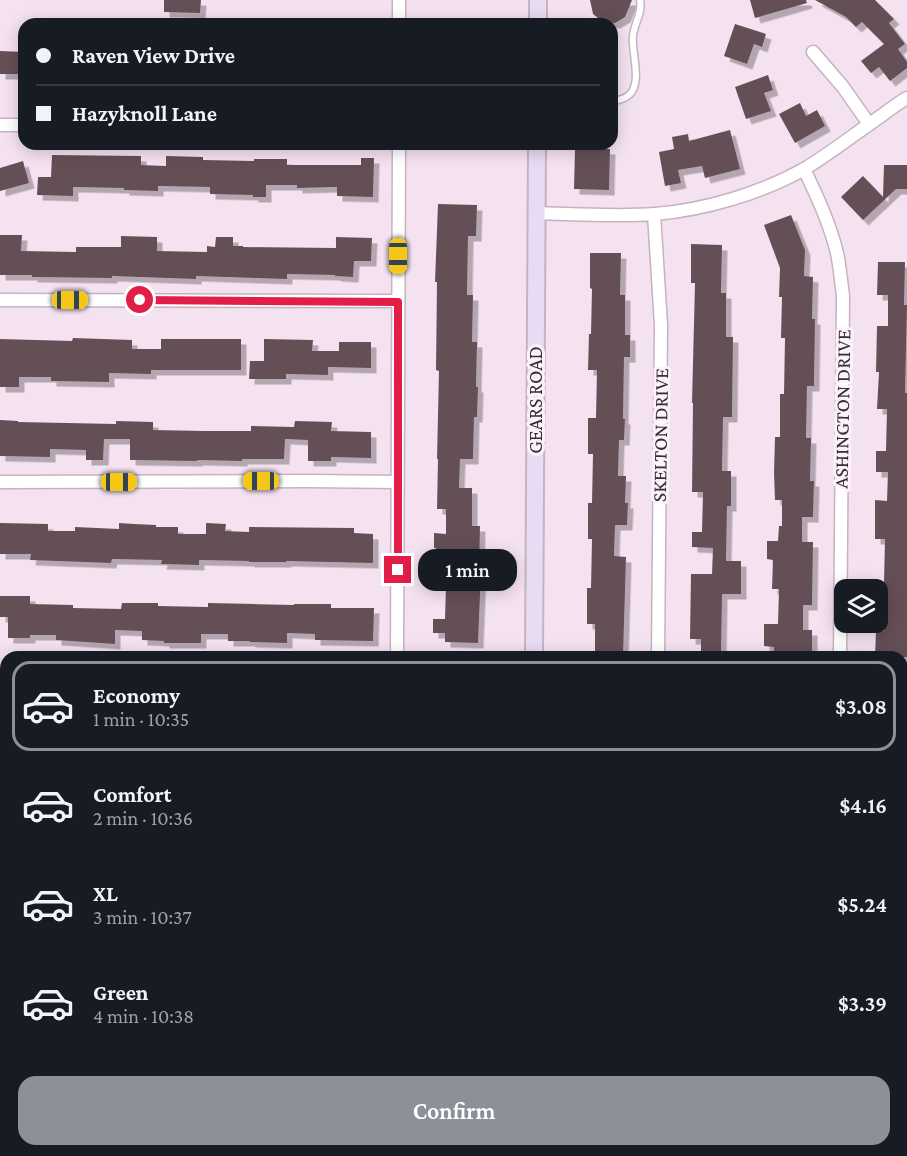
<!DOCTYPE html>
<html lang="en">
<head>
<meta charset="utf-8">
<style>
  body { margin:0; font-family:"Crimson Pro",serif; background:#20242c; color:#f1f3f6; height:100vh; display:flex; flex-direction:column; font-size:22px; white-space:nowrap }
  * { box-sizing:border-box; margin:0 }
  p { font-size:20px; color:#9ea1a6 }
  .icon { flex:none; width:33px; height:33px; fill:none; stroke:currentColor; stroke-width:2; stroke-linecap:round; stroke-linejoin:round }
  .map { position:relative; flex:1; overflow:hidden }
  .details { position:absolute; left:0px; top:651px; width:908px; height:506px; display:flex; flex-direction:column; background:#171b24; border-radius:18px 18px 0 0; box-shadow:0 3px 15px #0003 }
  .details>* { flex:none }
  .hud { position:absolute; left:18px; top:18px; width:600px; height:132px; border-radius:18px; box-shadow:0 3px 15px #0003; display:grid; align-content:center; height:132px; padding:0 18px; background:#171b24 }
  .tools { position:absolute; left:834px; top:579px; display:grid; gap:12px }
  .tools a { display:grid; place-items:center; width:54px; height:54px; border-radius:12px; background:#171b24; box-shadow:0 3px 15px #0003; font-size:30px }
  .end { position:absolute; width:27px; height:27px; margin:-14px; border:8px solid #e11d48; background:#fff; box-shadow:0 0 0 3px #fff }
  .from { border-radius:50% }
  .bubble { position:absolute; height:42px; border-radius:18px; background:#171b24; box-shadow:0 3px 15px #0003; font-size:20px; font-weight:600; line-height:42px; text-align:center }
  .car { position:absolute; width:18px; height:36px; margin:-18px -9px; border-radius:8px; box-shadow:0 0 4px 2px #0007; background:linear-gradient(#f5c518 24%,#345 0 40%,#f5c518 0 76%,#345 0 86%,#f5c518 0) }
  .hud b { display:flex; align-items:center; gap:21px; height:57px; font-size:22px }
  .hud b+b { border-top:2px solid #363941 }
  .hud i { width:15px; height:15px; background:#f1f3f6 }
  ul { padding:10px 0 0; list-style:none }
  li { display:flex; align-items:center; gap:18px; height:90px; margin:0 12px 9px; padding:0 6px; border:3px solid transparent; border-radius:18px }
  li div { flex:1 }
  li b { display:block; font-size:22px }
  li em { font-style:normal; font-weight:600 }
  li.current { border-color:#8c9099 }
  li>.icon { width:54px; height:54px; stroke-width:1.5 }
  .cta { display:flex; gap:12px; margin-top:auto; padding:12px 18px }
  .cta a { flex:1; height:69px; border-radius:18px; background:#8c9099; color:#fff; font-size:24px; font-weight:600; line-height:69px; text-align:center }
  .map>svg:first-child { display:block }
</style>
</head>
<body>
<div class="map">
<svg width="907" height="1156" viewBox="0 0 907 1156">
  <defs>
    <filter id="shadow"><feDropShadow dx="5.5" dy="5.5" stdDeviation="0" flood-color="#0004"/></filter>
  </defs>
  <rect width="100%" height="100%" fill="#f5e2f1"/>
  <!-- built -->
  <path fill="#f0d7ec" d="M902,1123h5v33h-355v-6h350z"/>
  <!-- building -->
  <path fill="#655057" filter="url(#shadow)" d="M164,0h37l-1,13 -36,-1z
    M590,0h42l-7,17 -10,6 -12,-1 -10,-8z
    M750,0h56l1,3 -52,15z
    M815,0h60l19,19 -5,4 16,21 -7,5 9,13v6l-17,13 -11,-14 -8,6 -10,-12 23,-17 -22,-22 -6,5 -10,-10z
    M735,24l31,10 -4,13 -8,-3 -7,20 -23,-8z
    M0,51l24,1v22h-24z
    M768,75l5,15 -9,3 7,18 -25,8 -11,-32z
    M800,103l6,13 11,-6 8,16 -30,17 -16,-29z
    M730,130l10,39 -35,9 -3,-12 -24,4 3,13 -16,3 -6,-34 15,-3 -2,-12 16,-3 1,7z
    M575,148l35,1 -1,41 -35,-1z
    M52,155l89,1v9l25,1v-10l37,1v3l51,1v-2h33v6h74v-7h13l-1,39 -36,-1v-9l-40,1v-3h-31v12h-13v-2l-43,-1v-7l-52,-1v5l-34,-1v-2l-51,-1v9l-36,-1 1,-18h13z
    M23,161l6,22 -29,8v-23z
    M884,165h23v24h-11l-33,31 -22,-23 22,-21 20,21z
    M438,204l39,1 -1,31h-8l-1,59h6l-1,47h5l-1,45h2l-1,30h-3l-1,42h-13l-1,29h13v38h8l-1,45h2l-3,72 -33,-1v-9h-12v-14h12l1,-34h-11l1,-37h-2v-15l12,1v-25h-9l1,-50h-1l2,-88 -3,-1 1,-88h-2z
    M791,215l14,35 -1,26 9,1 -1,42h3l-1,67h-7l-1,52h5l-1,43h4l-1,36h-11v25h11l-1,63h-9v25h9v27h-38v-10l-10,-1v-22h14l1,-35h-7l1,-29 -6,-1v-18h11l1,-15h3v-26h-7l-1,-27 1,-36h5v-43h4l1,-56h-4l1,-41h-3l1,-29 -16,-43z
    M0,235h22l-1,16 55,1v-5h45v-11l36,1v14l50,1v-6l8,1 1,-10h17v9h10v1l93,1v-11l36,1 -1,23h-17l-1,16 -18,-1v-1l-48,-1v5l-91,-3v3l-84,-3v2l-80,-1v-2h-32z
    M691,244l31,1 -1,48h5v44h7l-1,80h-9l-1,54h9v35h-4l-1,55h15v33h-19l-1,63h-20v-18h-11l1,-65h21l1,-26 -21,-1v-15h10l1,-40h-11l1,-89h-1l3,-120h-4z
    M590,253h31l-1,42h5v40h5v22h-6l-1,62h2l-1,21h-5l-1,36h8l-1,27h3l-1,22h-12l-1,31 12,1 -3,100h-28v-33h-8v-36h4l1,-49h-4v-36h4l1,-49h-5v-36h8l1,-48h-9l1,-36h2l1,-45 -2,-1z
    M878,262h27l-1,43h3l-2,88h2v264h-32l1,-26h8l1,-28h-7v-21l6,1 1,-44h-10v-39l12,1 1,-29h-12v-21h10l1,-42h-10l2,-37h-3l1,-46h11v-31h-11z
    M73,338l59,2v9h29v-10h80v31h-90v4l-42,-1v9l-58,-1v-4h-32v10h-19v-48l72,2z
    M264,339l49,1 -1,11h27v-9h32v26l-43,-1v8l-42,-1v5h-37l1,-18h14z
    M0,420l18,1v1l98,2v-3l37,1v8l52,1h46v-5l43,1 1,-6 37,1 -1,9 40,1v26l-40,-1v4h-23v-21l-23,-1 -1,20h-42v2l-45,-1v1l-67,-1v-21h-26l-1,21h-17v-10l-36,-1v8l-50,-1z
    M0,523l48,1v7h27v-4l44,2v-6l15,1 22,1v2h22v7h28v-11l20,1 -1,7 24,1v-5l105,1v5l19,1v29l-87,-2v1h-37v-1l-50,-1v5l-38,-1 1,-4 -50,-1 -1,4 -81,-3 1,-6h-31z
    M0,596h30v8l43,1v3l48,1 1,-6h36v3l50,1v-4l86,2v-1h37v4h43l-1,33 -58,-1v-6l-28,-1v10l-37,-1v-1h-22v-7h-27v9h-37v-2l-22,-1v-9l-27,-1v14l-59,-4v-5h-26v3h-22v-21h-8z"/>
  <g fill="none" stroke-linecap="round" stroke-linejoin="round">
    <defs>
      <path id="lane" d="M612,102c6,-2 13,-3 17,-7 14,-12 2,-43 4,-59 1,-13 10,-23 7,-36
        M455,1150v6"/>
      <path id="street" d="M399,24v-24
        M813,52l30,35 26,37
        M0,125h24
        M804,169c13,27 26,55 33,84 3,14 4,29 6,43l-3,361
        M536,213c40,1 79,4 119,1 50,-4 107,-21 151,-46 26,-16 50,-35 75,-52 8,-6 17,-13 26,-18
        M654,214l7,111 -3,332
        M0,300l398,1
        M0,482l309,-1 89,1
        M397,657l2,-513
        M0,674h6
        M0,854h6
        M902,1011h5
        M0,1039h6"/>
      <path id="secondary" d="M538,24v-24
        M534,657l3,-513
        M530,1156v-6"/>
    </defs>
    <!-- lane casing -->
    <use href="#lane" stroke="#c5b3c2" stroke-width="9"/>
    <!-- street casing -->
    <use href="#street" stroke="#c5b3c2" stroke-width="15"/>
    <!-- secondary casing -->
    <use href="#secondary" stroke="#c5b3c2" stroke-width="20"/>
    <!-- lane -->
    <use href="#lane" stroke="#fff" stroke-width="6"/>
    <!-- street -->
    <use href="#street" stroke="#fff" stroke-width="12"/>
    <!-- secondary -->
    <use href="#secondary" stroke="#e8dbf4" stroke-width="16"/>
  </g>
  <g fill="none" stroke-linecap="round" stroke-linejoin="round">
    <!-- route -->
    <path stroke="#e11d48" stroke-width="8" d="M140,300l258,2v268"/>
  </g>
  <g text-anchor="middle" dominant-baseline="central" stroke-width="6" stroke-linejoin="round" paint-order="stroke">
    <!-- street labels -->
    <g font-size="20" fill="#352e34" stroke="#fdf2fb">
      <text transform="translate(535 400) rotate(-90)">GEARS ROAD</text>
      <text transform="translate(842 409) rotate(-89)">ASHINGTON DRIVE</text>
      <text transform="translate(660 435) rotate(-89)">SKELTON DRIVE</text>
    </g>
  </g>
</svg>
<div class="tools">
<a><svg class="icon" aria-label="layers" viewBox="0 0 24 24"><path d="M12 4l9 5-9 5-9-5zM3 14l9 5 9-5"/></svg></a>
</div>
<i class="end from" style="left:140px;top:300px"></i>
<i class="end" style="left:398px;top:570px"></i>
<div class="bubble" style="left:418px;top:549px;width:99px">1 min</div>
<i class="car" style="left:398px;top:256px;rotate:180deg"></i>
<i class="car" style="left:70px;top:300px;rotate:90deg"></i>
<i class="car" style="left:261px;top:481px;rotate:270deg"></i>
<i class="car" style="left:119px;top:482px;rotate:90deg"></i>
<div class="hud">
<b><i class="from"></i>Raven View Drive</b>
<b><i></i>Hazyknoll Lane</b>
</div>
<section class="details">
<ul>
<li class="current"><svg class="icon" aria-label="car" viewBox="0 0 24 24"><path d="M5 17H2v-5l4-1 3-4h7l3 4 3 1v5h-3M9 17h6M6 11h13"/><circle cx="7" cy="17" r="2"/><circle cx="17" cy="17" r="2"/></svg><div><b>Economy</b><p>1 min · 10:35</p></div><em>$3.08</em></li>
<li><svg class="icon" aria-label="car" viewBox="0 0 24 24"><path d="M5 17H2v-5l4-1 3-4h7l3 4 3 1v5h-3M9 17h6M6 11h13"/><circle cx="7" cy="17" r="2"/><circle cx="17" cy="17" r="2"/></svg><div><b>Comfort</b><p>2 min · 10:36</p></div><em>$4.16</em></li>
<li><svg class="icon" aria-label="car" viewBox="0 0 24 24"><path d="M5 17H2v-5l4-1 3-4h7l3 4 3 1v5h-3M9 17h6M6 11h13"/><circle cx="7" cy="17" r="2"/><circle cx="17" cy="17" r="2"/></svg><div><b>XL</b><p>3 min · 10:37</p></div><em>$5.24</em></li>
<li><svg class="icon" aria-label="car" viewBox="0 0 24 24"><path d="M5 17H2v-5l4-1 3-4h7l3 4 3 1v5h-3M9 17h6M6 11h13"/><circle cx="7" cy="17" r="2"/><circle cx="17" cy="17" r="2"/></svg><div><b>Green</b><p>4 min · 10:38</p></div><em>$3.39</em></li>
</ul>
<div class="cta"><a>Confirm</a></div>
</section>
</div>
</body>
</html>
